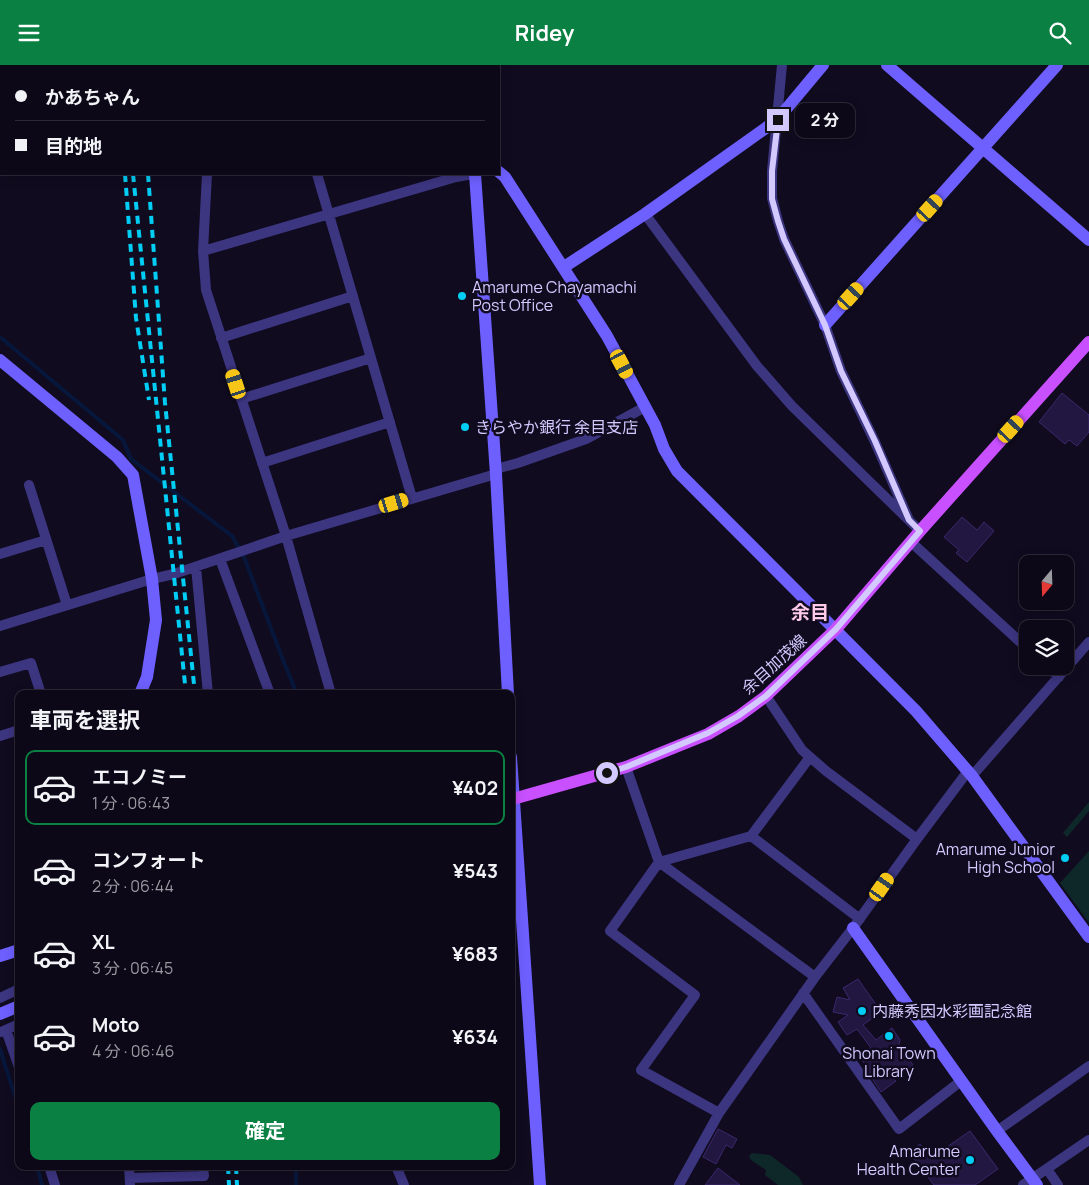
<!DOCTYPE html>
<html lang="ja">
<head>
<meta charset="utf-8">
<style>
  body { margin:0; font-family:Manrope,"Noto Sans JP",sans-serif; background:#1a1624; color:#f1f3f6; height:100vh; display:flex; flex-direction:column; font-size:19px; white-space:nowrap }
  * { box-sizing:border-box; margin:0 }
  p { font-size:16px; color:#9a9aa1 }
  .icon { flex:none; width:28px; height:28px; fill:none; stroke:currentColor; stroke-width:2; stroke-linecap:round; stroke-linejoin:round }
  .map { position:relative; flex:1; overflow:hidden }
  .details { position:absolute; left:15px; top:625px; width:500px; height:480px; display:flex; flex-direction:column; background:#0c0817; border-radius:10px; box-shadow:0 2px 12px #0003,0 0 0 1px #2c2936 }
  .details>* { flex:none }
  .guide { position:absolute; left:0px; top:0px; width:500px; height:110px; box-shadow:0 2px 12px #0003,0 0 0 1px #2c2936; display:grid; align-content:center; height:110px; padding:0 15px; background:#0c0817 }
  .needle { width:32px; rotate:199deg }
  .controls { position:absolute; left:1019px; top:490px; display:grid; gap:10px }
  .controls a { display:grid; place-items:center; width:55px; height:55px; border-radius:10px; background:#0c0817; box-shadow:0 2px 12px #0003,0 0 0 1px #2c2936; font-size:25px }
  .end { position:absolute; width:22px; height:22px; margin:-11px; border:6px solid #d3c9ff; background:#111; box-shadow:0 0 0 2px #111 }
  .from { border-radius:50% }
  .bubble { position:absolute; height:35px; border-radius:10px; background:#0c0817; box-shadow:0 2px 12px #0003,0 0 0 1px #2c2936; font-size:16px; font-weight:700; line-height:35px; text-align:center }
  .car { position:absolute; width:15px; height:30px; margin:-15px -8px; border-radius:6px; box-shadow:0 0 4px 1px #0007; background:linear-gradient(#f5c518 24%,#345 0 40%,#f5c518 0 76%,#345 0 86%,#f5c518 0) }
  .guide b { display:flex; align-items:center; gap:18px; height:48px; font-size:19px }
  .guide b+b { border-top:1px solid #2c2936 }
  .guide i { width:12px; height:12px; background:#f1f3f6 }
  ul { padding:0; list-style:none }
  li { display:flex; align-items:center; gap:15px; height:75px; margin:0 10px 8px; padding:0 5px; border:2px solid transparent; border-radius:10px }
  li div { flex:1 }
  li b { display:block; font-size:19px }
  li em { font-style:normal; font-weight:700 }
  li.current { border-color:#0b8043 }
  li>.icon { width:45px; height:45px; stroke-width:1.5 }
  h2 { padding:0 15px; font-size:22px; line-height:60px }
  .cta { display:flex; gap:10px; margin-top:auto; padding:10px 15px }
  .cta a { flex:1; height:58px; border-radius:10px; background:#0b8043; color:#fff; font-size:20px; font-weight:700; line-height:58px; text-align:center }
  header { display:flex; justify-content:space-between; align-items:center; height:65px; padding:0 15px; background:#0b8043; color:#fff; font-size:22px; font-weight:700 }
  .map>svg:first-child { display:block }
</style>
</head>
<body>
<header><svg class="icon" aria-label="menu" viewBox="0 0 24 24"><path d="M4 6h16M4 12h16M4 18h16"/></svg>Ridey<svg class="icon" aria-label="search" viewBox="0 0 24 24"><circle cx="10" cy="10" r="6"/><path d="M15 15l6 6"/></svg></header>
<div class="map">
<svg width="1089" height="1120" viewBox="0 0 1089 1120">
  <rect width="100%" height="100%" fill="#100b1f"/>
  <!-- green -->
  <path fill="#0e2829" d="M1089,737v9l-22,26 -4,-4z
    M1089,786v72l-29,-40z
    M752,1088l18,2 29,22 4,8h-25l-13,-10 1,-5 -15,-10 -2,-4z"/>
  <g fill="none" stroke-linecap="round" stroke-linejoin="round">
    <!-- stream -->
    <path stroke="#07173c" stroke-width="4" d="M0,272l123,103 8,19 101,77 12,21 39,103 14,34
      M0,984l19,60
      M37,1101l5,19
      M296,1101v19"/>
  </g>
  <!-- building -->
  <path fill="#221740" stroke="#3a286d" d="M1062,328l27,22v17l-12,14 -8,-6 -4,4 -26,-22z
    M962,452l15,13 7,-8 10,9 -27,31 -11,-9 3,-3 -15,-13z
    M858,914l19,27 -2,10 -12,9 13,15 16,-12 8,12 -1,5 14,20 -19,14 2,2 -15,11 -14,-21 2,-1 -10,-14 12,-8 -14,-19 -10,6 -9,-13 10,-7 -15,-3 4,-15 13,3 -7,-12z
    M718,1064l19,10 -5,9 -6,-3 -10,19 -13,-7z
    M970,1066l28,38 -23,16h-41l-25,-33 11,-8 11,14z
    M718,1103l22,17h-35z"/>
  <g fill="none" stroke-linecap="round" stroke-linejoin="round">
    <!-- street -->
    <path stroke="#3c3580" stroke-width="10" d="M281,0l1,1
      M422,0v1
      M782,0l-10,106v27l6,23 6,18 41,86 16,46 34,71 34,78
      M212,1v-1
      M207,109l-4,77 3,39 80,246 45,158
      M317,109l95,324
      M645,149l112,152 35,40 128,125
      M203,186l253,-74 17,-3
      M221,273l132,-42
      M241,334l130,-41
      M262,398l128,-41
      M496,404l22,-6 68,-24 59,-32
      M29,420l38,120
      M911,477l117,107
      M0,489l46,-14
      M220,494l50,135
      M196,502l12,127
      M0,561l152,-47 22,-5 112,-38 210,-62
      M1047,601l12,11
      M0,607l31,-9 10,31
      M766,631l36,54 24,21 91,68
      M0,671l19,-6
      M626,702l33,95 156,115
      M972,711l117,-134
      M751,771l109,83
      M803,928l96,136 62,-48
      M0,933l19,-9
      M6,965l13,37
      M1,967l18,-8
      M719,1048l-78,-43 54,-75 -85,-64 49,-69 92,-26 59,-79
      M997,1066l92,-65
      M49,1101l6,19
      M129,1101l1,18
      M396,1101l8,19
      M1047,1104l11,16
      M130,1113l74,-2 -1,-10
      M679,1120l40,-72 96,-136 38,-49 64,-89 51,-68
      M1023,1120l66,-45"/>
    <!-- secondary -->
    <path stroke="#6e60ff" stroke-width="12" d="M454,0v1
      M887,0l202,175
      M499,107l6,5 102,159 48,89 9,24 13,22 239,240 56,65 117,161
      M475,109l21,300 12,220
      M564,202l81,-53 132,-94 46,-55
      M825,260l232,-260
      M0,295l117,97 16,18 19,104 4,41 -9,57 -7,17
      M511,692l29,428
      M853,863l144,203 40,54
      M0,891l19,-6
      M0,949l19,-8"/>
    <!-- primary -->
    <path stroke="#c850ff" stroke-width="12" d="M513,734l113,-32 52,-21 30,-12 31,-18 27,-20 70,-67 84,-98 169,-189"/>
    <!-- rail -->
    <path stroke="#00cdf4" stroke-width="4" stroke-dasharray="8 6" stroke-linecap="butt" d="M116,0v1
      M141,0v1
      M125,109l11,144 13,82
      M133,109l53,520
      M148,109l17,229 30,291
      M228,1101l1,19
      M236,1101l1,19"/>
  </g>
  <g fill="none" stroke-linecap="round" stroke-linejoin="round">
    <!-- route -->
    <path stroke="#d3c9ff" stroke-width="6" d="M607,708l19,-6 82,-34 30,-17 28,-20 70,-67 84,-98 -11,-11 -34,-79 -34,-70 -16,-46 -41,-86 -6,-18 -6,-22v-28l6,-51"/>
  </g>
  <!-- markers -->
  <g fill="#00cdf4" stroke="#100b1f" stroke-width="2">
    <circle cx="462" cy="231" r="5"/>
    <circle cx="465" cy="362" r="5"/>
    <circle cx="1065" cy="793" r="5"/>
    <circle cx="862" cy="946" r="5"/>
    <circle cx="889" cy="971" r="5"/>
    <circle cx="970" cy="1095" r="5"/>
  </g>
  <g text-anchor="middle" dominant-baseline="central" stroke-width="5" stroke-linejoin="round" paint-order="stroke">
    <!-- poi labels -->
    <g font-size="16" fill="#d3c9ff" stroke="#100b1f" text-anchor="start">
      <text x="472" y="222">Amarume Chayamachi<tspan x="472" dy="18">Post Office</tspan></text>
      <text x="475" y="362">きらやか銀行 余目支店</text>
      <text x="1055" y="784" text-anchor="end">Amarume Junior<tspan x="1055" dy="18">High School</tspan></text>
      <text x="872" y="946">内藤秀因水彩画記念館</text>
      <text x="889" y="988" text-anchor="middle">Shonai Town<tspan x="889" dy="18">Library</tspan></text>
      <text x="960" y="1086" text-anchor="end">Amarume<tspan x="960" dy="18">Health Center</tspan></text>
    </g>
    <!-- street labels -->
    <g font-size="16" fill="#d3c9ff" stroke="#100b1f">
      <text transform="translate(774 599) rotate(-42)">余目加茂線</text>
    </g>
    <!-- quarter labels -->
    <g font-size="19" font-weight="bold" fill="#ffcbe9" stroke="#100b1f">
      <text x="810" y="547">余目</text>
    </g>
  </g>
</svg>
<div class="controls">
<a><svg class="needle" viewBox="-14 -14 28 28"><path d="M0-13l5 13h-10z" fill="#e53935"/><path d="M0 13l5-13h-10z" fill="#9a9aa1"/></svg></a>
<a><svg class="icon" aria-label="layers" viewBox="0 0 24 24"><path d="M12 4l9 5-9 5-9-5zM3 14l9 5 9-5"/></svg></a>
</div>
<i class="end from" style="left:607px;top:708px"></i>
<i class="end" style="left:778px;top:55px"></i>
<div class="bubble" style="left:795px;top:38px;width:60px">2 分</div>
<i class="car" style="left:930px;top:143px;rotate:42deg"></i>
<i class="car" style="left:851px;top:231px;rotate:42deg"></i>
<i class="car" style="left:622px;top:299px;rotate:152deg"></i>
<i class="car" style="left:236px;top:319px;rotate:342deg"></i>
<i class="car" style="left:1011px;top:364px;rotate:42deg"></i>
<i class="car" style="left:394px;top:438px;rotate:73deg"></i>
<i class="car" style="left:882px;top:822px;rotate:35deg"></i>
<div class="guide">
<b><i class="from"></i>かあちゃん</b>
<b><i></i>目的地</b>
</div>
<section class="details">
<h2>車両を選択</h2>
<ul>
<li class="current"><svg class="icon" aria-label="car" viewBox="0 0 24 24"><path d="M5 17H2v-5l4-1 3-4h7l3 4 3 1v5h-3M9 17h6M6 11h13"/><circle cx="7" cy="17" r="2"/><circle cx="17" cy="17" r="2"/></svg><div><b>エコノミー</b><p>1 分 · 06:43</p></div><em>¥402</em></li>
<li><svg class="icon" aria-label="car" viewBox="0 0 24 24"><path d="M5 17H2v-5l4-1 3-4h7l3 4 3 1v5h-3M9 17h6M6 11h13"/><circle cx="7" cy="17" r="2"/><circle cx="17" cy="17" r="2"/></svg><div><b>コンフォート</b><p>2 分 · 06:44</p></div><em>¥543</em></li>
<li><svg class="icon" aria-label="car" viewBox="0 0 24 24"><path d="M5 17H2v-5l4-1 3-4h7l3 4 3 1v5h-3M9 17h6M6 11h13"/><circle cx="7" cy="17" r="2"/><circle cx="17" cy="17" r="2"/></svg><div><b>XL</b><p>3 分 · 06:45</p></div><em>¥683</em></li>
<li><svg class="icon" aria-label="car" viewBox="0 0 24 24"><path d="M5 17H2v-5l4-1 3-4h7l3 4 3 1v5h-3M9 17h6M6 11h13"/><circle cx="7" cy="17" r="2"/><circle cx="17" cy="17" r="2"/></svg><div><b>Moto</b><p>4 分 · 06:46</p></div><em>¥634</em></li>
</ul>
<div class="cta"><a>確定</a></div>
</section>
</div>
</body>
</html>
